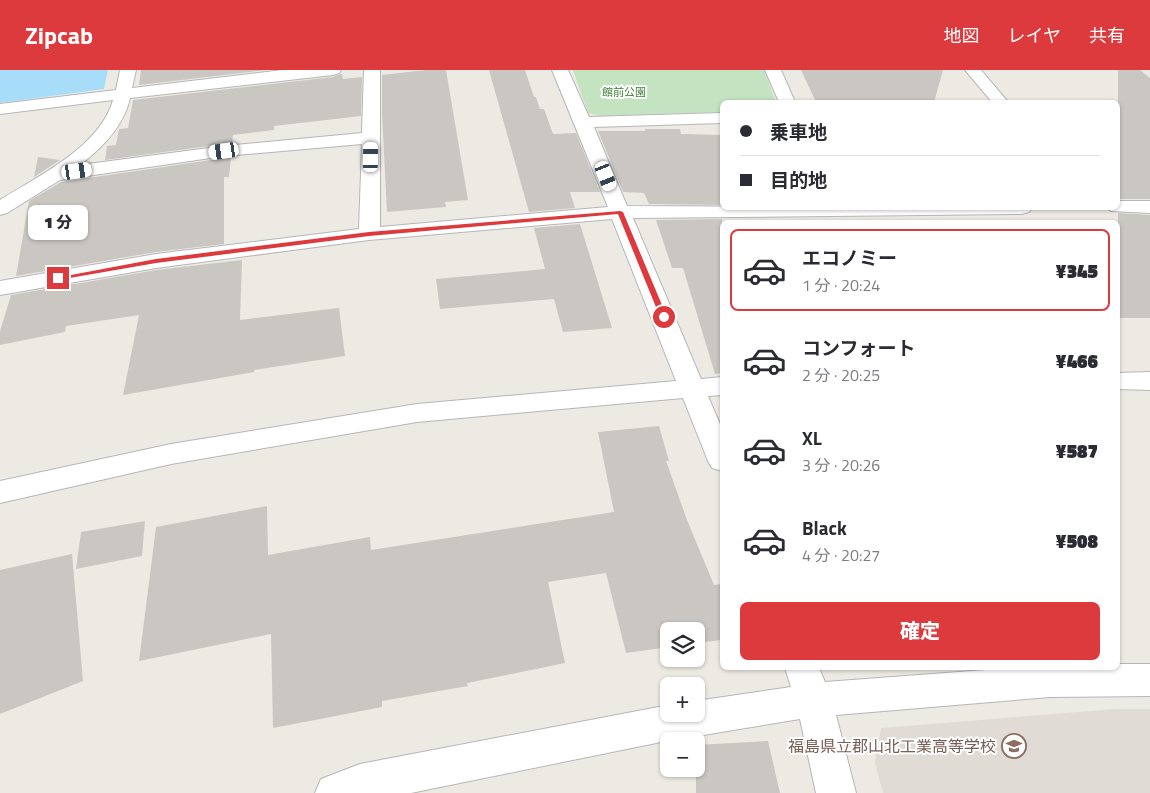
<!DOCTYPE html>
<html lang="ja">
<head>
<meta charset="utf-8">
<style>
  body { margin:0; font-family:"Titillium Web","Noto Sans JP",sans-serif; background:#f2f2f3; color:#2b2b33; height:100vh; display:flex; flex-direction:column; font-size:19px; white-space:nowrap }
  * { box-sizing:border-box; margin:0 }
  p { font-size:16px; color:#7c7c81 }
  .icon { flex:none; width:28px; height:28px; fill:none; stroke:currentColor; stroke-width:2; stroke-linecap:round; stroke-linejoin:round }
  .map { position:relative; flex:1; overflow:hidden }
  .sheet { position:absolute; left:720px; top:150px; width:400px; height:450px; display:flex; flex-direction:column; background:#fff; border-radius:8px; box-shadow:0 1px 4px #0004 }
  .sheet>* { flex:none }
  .guide { position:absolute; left:720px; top:30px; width:400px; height:110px; border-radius:8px; box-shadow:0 1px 4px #0004; display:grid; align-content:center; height:110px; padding:0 20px; background:#fff }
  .buttons { position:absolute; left:660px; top:552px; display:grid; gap:10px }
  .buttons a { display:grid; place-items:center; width:45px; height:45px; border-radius:8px; background:#fff; box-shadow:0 1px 4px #0004; font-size:25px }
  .end { position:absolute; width:22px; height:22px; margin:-11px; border:6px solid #dc3a3d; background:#fff; box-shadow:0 0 0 2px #fff }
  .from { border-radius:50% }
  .bubble { position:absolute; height:35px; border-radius:8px; background:#fff; box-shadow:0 1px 4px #0004; font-size:16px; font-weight:800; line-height:35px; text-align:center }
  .car { position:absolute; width:15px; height:30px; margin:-15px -8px; border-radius:6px; box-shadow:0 0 4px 1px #0007; background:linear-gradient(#fff 24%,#345 0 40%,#fff 0 76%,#345 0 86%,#fff 0) }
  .guide b { display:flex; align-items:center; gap:18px; height:48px; font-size:19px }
  .guide b+b { border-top:1px solid #e1e1e2 }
  .guide i { width:12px; height:12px; background:#2b2b33 }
  ul { padding:9px 0 0; list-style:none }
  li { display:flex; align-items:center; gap:15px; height:82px; margin:0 10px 8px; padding:0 10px; border:2px solid transparent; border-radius:8px }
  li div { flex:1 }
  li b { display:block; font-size:19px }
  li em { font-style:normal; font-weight:800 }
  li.current { border-color:#dc3a3d }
  li>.icon { width:45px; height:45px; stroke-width:1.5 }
  .action { display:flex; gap:10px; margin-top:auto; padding:10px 20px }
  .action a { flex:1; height:58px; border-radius:8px; background:#dc3a3d; color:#fff; font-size:20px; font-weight:800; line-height:58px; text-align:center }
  header { display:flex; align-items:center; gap:30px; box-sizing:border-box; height:70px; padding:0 25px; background:#dc3a3d; color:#fff }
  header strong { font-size:24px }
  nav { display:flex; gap:28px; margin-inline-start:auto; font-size:18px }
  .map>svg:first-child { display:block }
</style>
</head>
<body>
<header>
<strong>Zipcab</strong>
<nav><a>地図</a><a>レイヤ</a><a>共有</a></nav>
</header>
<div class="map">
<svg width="1150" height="723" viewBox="0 0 1150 723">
  <rect width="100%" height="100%" fill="#edeae3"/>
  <!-- education -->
  <path fill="#e0dbd4" d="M1116,639h34v84h-267l-8,-30 6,-35z"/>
  <!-- green -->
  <path fill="#c4e3c1" d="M573,0h191l12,32h-54v10l-122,4 -12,-3z"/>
  <!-- water -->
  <path fill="#a8ddf9" d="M0,0h108l-4,19 -104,14z"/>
  <!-- building -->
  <path fill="#cac7c2" d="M141,0h126l-128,15z
    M426,0h20l22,130 -23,2 1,5 -59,5 -5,-98v-39z
    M489,0h36l9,27h2l4,12h4l9,25 23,-1 24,59h-30l5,16 -46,4z
    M801,0h142l-9,32h-118z
    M1118,0h22l10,8v121h-32z
    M340,4h2l1,5 19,-2 -1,39 -87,10v4l-41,5 -1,8 -127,17 2,-14 9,-1 3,-16 9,-1 5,-28 200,-23z
    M645,59h35l1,5 41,1v70l-73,-1 -5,-11 -21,-1 -25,-61h47z
    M38,87l22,3 -26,17z
    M231,87l-2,20h-5v67l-68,8 -140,24 13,-75 32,-19z
    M1118,143l32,2v103h-32z
    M722,149v154l-7,1 -32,-106h-11l-16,-48z
    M580,154l32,104 -49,4 -9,-33 -114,10 -4,-30 109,-10 -11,-41z
    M242,190l-2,60 99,-12 6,48 -91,14v2l-131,23 16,-80 -73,11 -1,6 -65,13v-14l11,-36 145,-25z
    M659,356l10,35h-3l21,59 27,65 8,-1v56l-26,3v-12h-27v16l-43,6 -20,-80 -58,9 17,81 -98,20 1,3 -86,15v6l-109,21 -2,-94 -132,27 17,-134 111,-21 1,49 102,-18 1,13 243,-38 -16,-80z
    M145,451l-3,35 -66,13 5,-37z
    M72,484l11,127 -83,33v-144z
    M768,671l12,52h-84v-48z"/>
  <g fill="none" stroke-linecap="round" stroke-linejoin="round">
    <defs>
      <path id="minor" d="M120,0h16l-4,18 151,-18h58l-2,3 -6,2 -203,23c-6,28 -28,50 -50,67l144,-19 138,-13 2,-63h16v157l228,-20 -56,-137h16l21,47 133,-4v10l-128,4 33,79 405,2 -3,4 -7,2 -389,4 68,161 21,-2v18l-14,1 14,33v42l-10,-3 -4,-7 -25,-63 -266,24 -246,42 -171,39v-22l171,-37 246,-40 259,-23 -64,-162 -243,21 -213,28 -156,27v-14l156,-27 203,-25 3,-85 -138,12 -164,24 -53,33 -7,2v-15c38,-24 100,-53 113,-100l-113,14v-10l116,-14z
        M765,0h16l14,32h-16z
        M965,0h16l27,32h-16z
        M1118,131h32v12l-39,-2 -3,-3h10z
        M1150,302v18l-32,-1v-16z
        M1118,594h32v32l-100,1 -214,18 20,78h-40l-16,-74 -139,23 -250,51h-96l6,-14 39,-15 309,-59v9h27v-13l95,-14 -6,-19h34l6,14 188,-14h105z"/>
    </defs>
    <!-- minor casing -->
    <use href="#minor" stroke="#b4b6b9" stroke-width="2"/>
    <!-- minor -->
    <use href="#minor" fill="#fff" fill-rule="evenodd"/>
  </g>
  <!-- route -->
  <path fill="#dc3a3d" d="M620,141l3,1 44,105 -1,2 -6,-2 -42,-103 -249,22 -213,27 -98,17 -3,-2 101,-19 213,-27z"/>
  <!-- icons -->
  <defs>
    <symbol id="school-ring" viewBox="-11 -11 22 22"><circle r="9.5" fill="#fff" stroke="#8d6e63" stroke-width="1.5"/><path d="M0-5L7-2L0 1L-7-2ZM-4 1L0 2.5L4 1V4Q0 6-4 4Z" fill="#8d6e63"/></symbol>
  </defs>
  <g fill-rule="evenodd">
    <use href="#school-ring" x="1000" y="662" width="28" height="28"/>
  </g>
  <g text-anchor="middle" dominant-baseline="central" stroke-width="4" stroke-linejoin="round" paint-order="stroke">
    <!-- far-park labels -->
    <g font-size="11" fill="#3f823b" stroke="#fff">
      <text x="624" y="22">館前公園</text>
    </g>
    <!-- near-education labels -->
    <g font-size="16" fill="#785e54" stroke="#fff" text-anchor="end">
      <text x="996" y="676">福島県立郡山北工業高等学校</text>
    </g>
  </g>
</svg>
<div class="buttons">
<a><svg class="icon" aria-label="layers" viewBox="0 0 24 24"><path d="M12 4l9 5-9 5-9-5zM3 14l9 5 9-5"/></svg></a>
<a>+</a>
<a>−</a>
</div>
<i class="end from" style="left:664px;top:247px"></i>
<i class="end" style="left:58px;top:208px"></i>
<div class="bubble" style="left:28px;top:135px;width:60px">1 分</div>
<i class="car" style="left:224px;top:81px;rotate:262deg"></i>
<i class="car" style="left:371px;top:87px;rotate:1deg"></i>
<i class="car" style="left:77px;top:101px;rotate:82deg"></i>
<i class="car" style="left:606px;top:106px;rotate:158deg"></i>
<div class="guide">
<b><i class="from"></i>乗車地</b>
<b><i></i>目的地</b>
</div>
<section class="sheet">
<ul>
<li class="current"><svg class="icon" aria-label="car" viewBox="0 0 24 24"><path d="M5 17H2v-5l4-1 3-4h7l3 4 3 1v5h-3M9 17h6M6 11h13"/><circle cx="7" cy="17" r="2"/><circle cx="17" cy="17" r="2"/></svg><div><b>エコノミー</b><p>1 分 · 20:24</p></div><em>¥345</em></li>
<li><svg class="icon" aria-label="car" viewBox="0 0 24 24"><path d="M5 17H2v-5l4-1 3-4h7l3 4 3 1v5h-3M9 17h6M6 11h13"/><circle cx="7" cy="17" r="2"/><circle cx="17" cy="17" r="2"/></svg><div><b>コンフォート</b><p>2 分 · 20:25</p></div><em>¥466</em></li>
<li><svg class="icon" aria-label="car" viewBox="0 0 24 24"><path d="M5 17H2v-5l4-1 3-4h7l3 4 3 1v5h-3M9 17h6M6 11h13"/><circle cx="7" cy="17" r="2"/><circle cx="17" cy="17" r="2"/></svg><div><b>XL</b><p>3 分 · 20:26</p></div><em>¥587</em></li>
<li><svg class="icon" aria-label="car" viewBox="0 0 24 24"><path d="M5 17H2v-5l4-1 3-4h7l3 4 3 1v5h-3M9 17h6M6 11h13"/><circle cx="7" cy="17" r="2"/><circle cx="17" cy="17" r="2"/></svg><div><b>Black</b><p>4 分 · 20:27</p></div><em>¥508</em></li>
</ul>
<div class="action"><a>確定</a></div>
</section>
</div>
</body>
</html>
